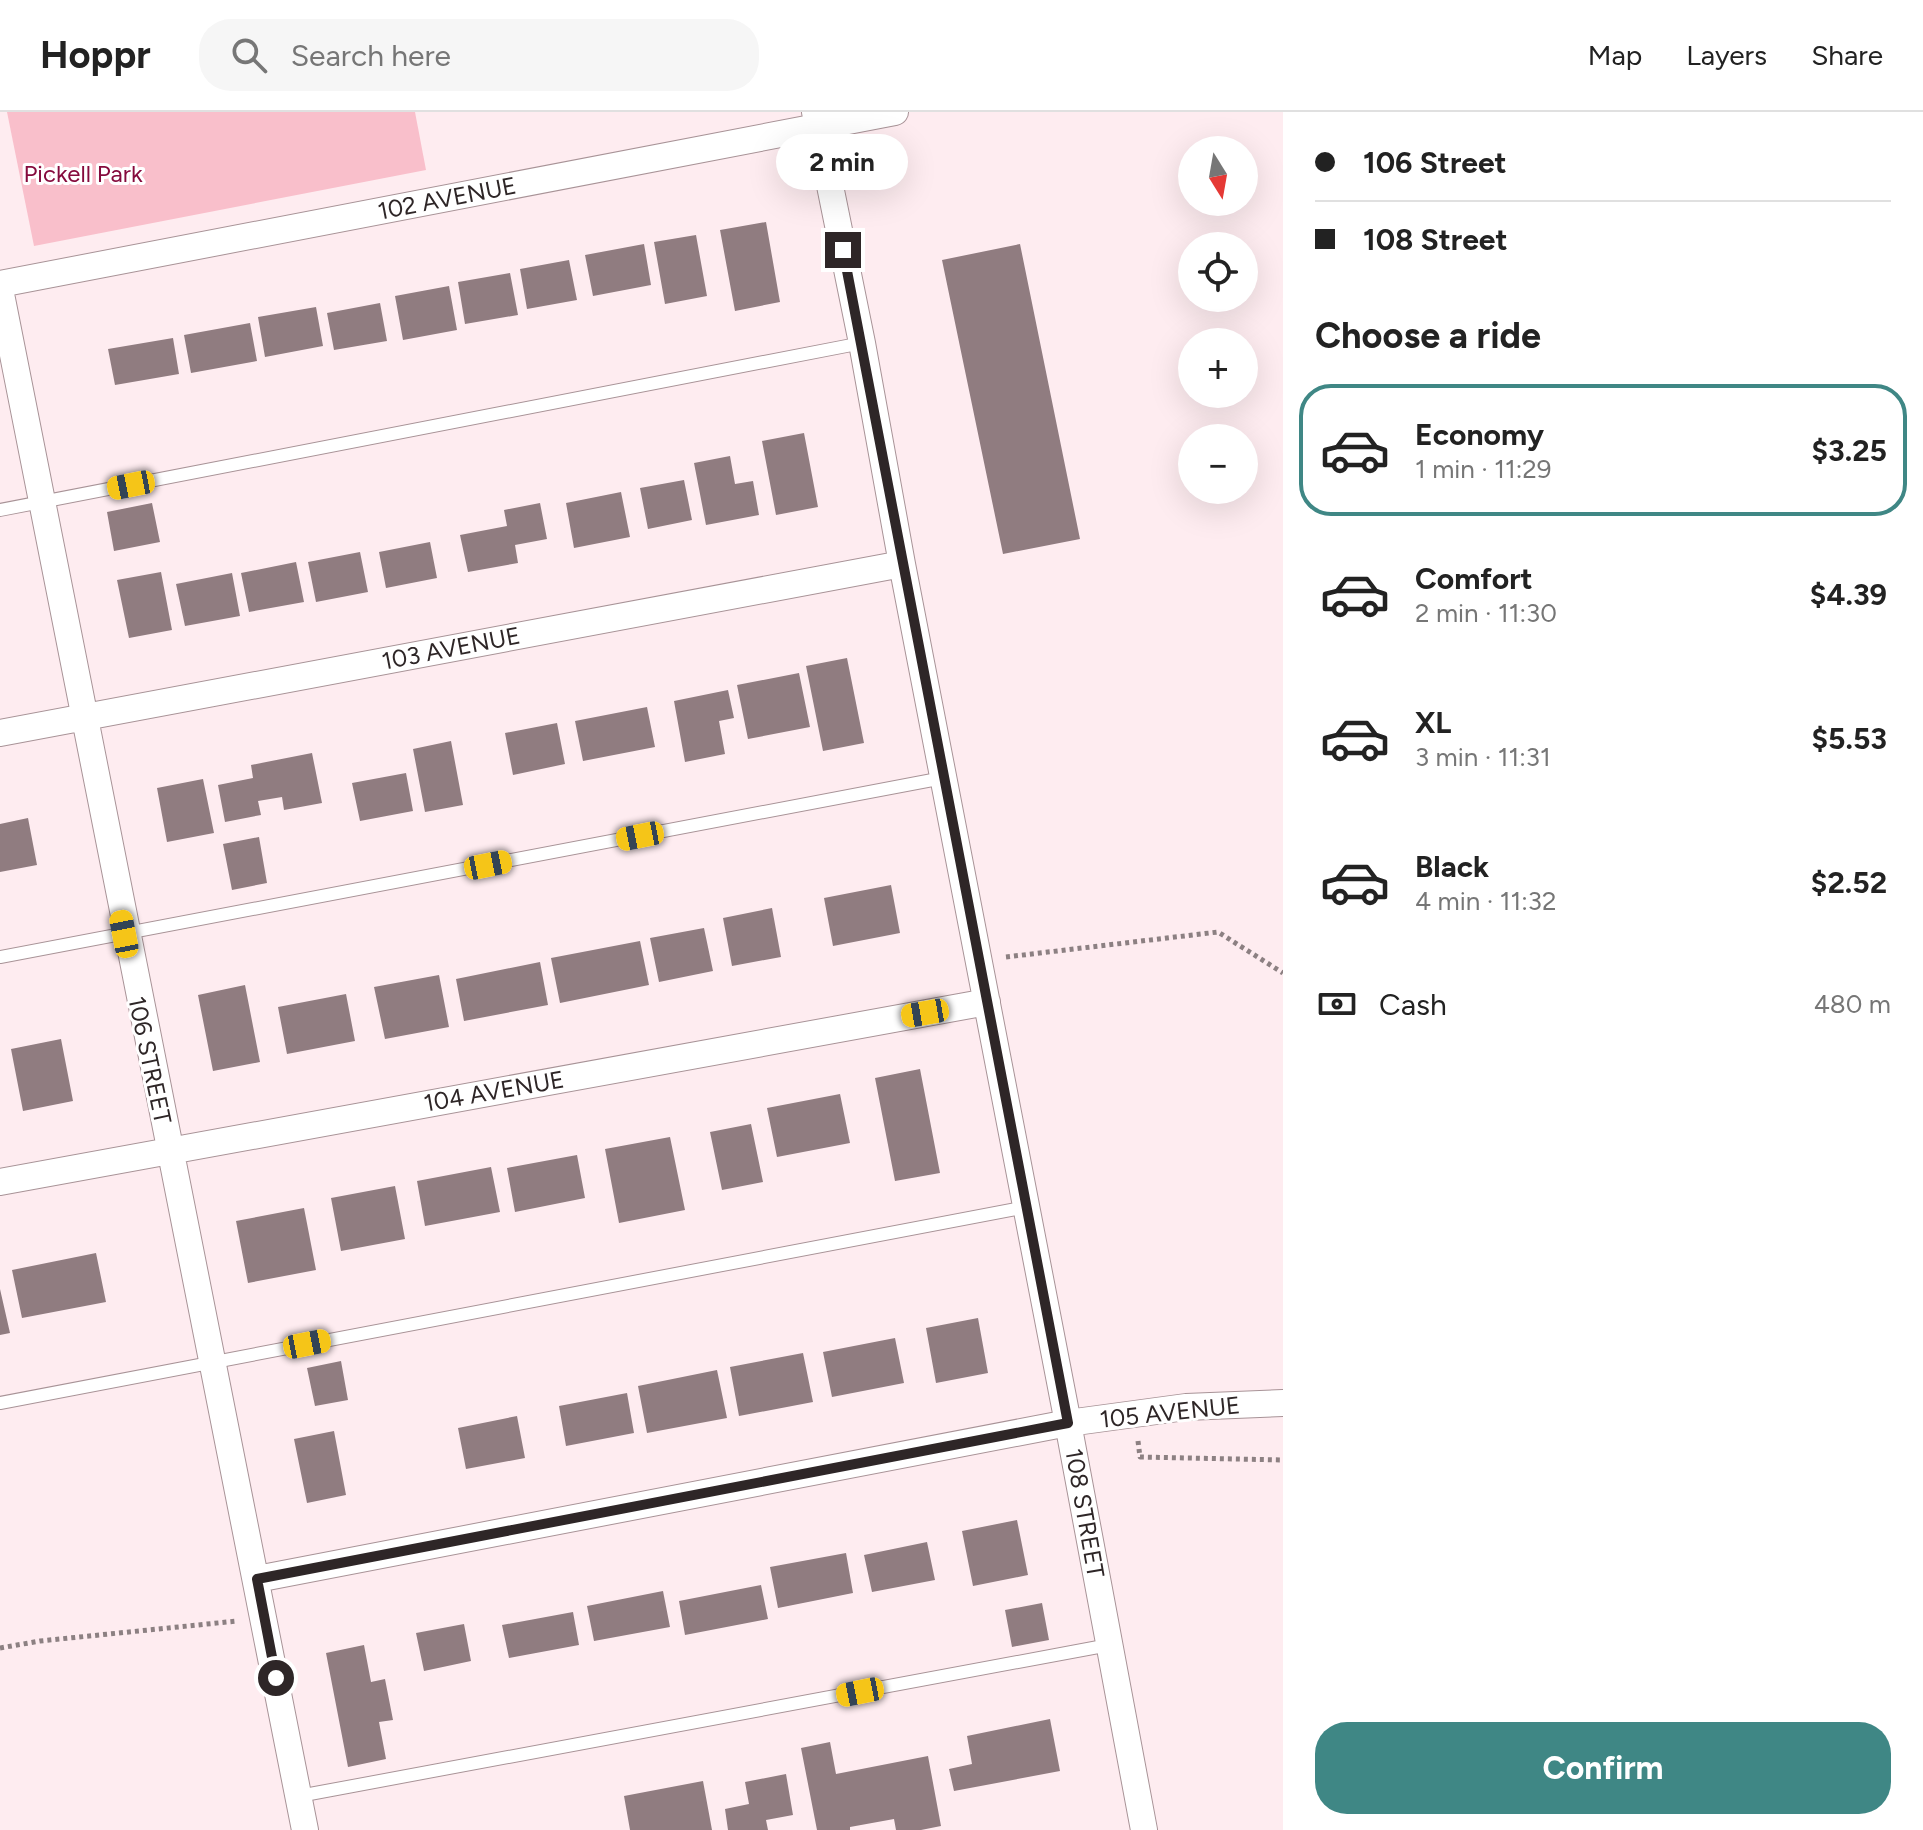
<!DOCTYPE html>
<html lang="en">
<head>
<meta charset="utf-8">
<style>
  body { margin:0; font-family:Figtree,sans-serif; background:#f6f6f6; color:#222; height:100vh; display:flex; flex-direction:column; font-size:30px; white-space:nowrap }
  * { box-sizing:border-box; margin:0 }
  p { font-size:26px; color:#767676 }
  .icon { flex:none; width:44px; height:44px; fill:none; stroke:currentColor; stroke-width:2; stroke-linecap:round; stroke-linejoin:round }
  .map { position:relative; flex:1; overflow:hidden }
  .details { display:flex; flex-direction:column; background:#fff; width:640px }
  .details>* { flex:none }
  .guide { display:grid; align-content:center; height:176px; padding:0 32px; background:#fff }
  .needle { width:52px; rotate:169deg }
  .fabs { position:absolute; left:1178px; top:24px; display:grid; gap:16px }
  .fabs a { display:grid; place-items:center; width:80px; height:80px; border-radius:50%; background:#fff; box-shadow:0 8px 32px #0002; font-size:40px }
  .end { position:absolute; width:36px; height:36px; margin:-18px; border:10px solid #2e2627; background:#fff; box-shadow:0 0 0 4px #fff }
  .from { border-radius:50% }
  .bubble { position:absolute; height:56px; border-radius:28px; background:#fff; box-shadow:0 8px 32px #0002; font-size:26px; font-weight:700; line-height:56px; text-align:center }
  .car { position:absolute; width:24px; height:48px; margin:-24px -12px; border-radius:10px; box-shadow:0 0 6px 2px #0007; background:linear-gradient(#f5c518 24%,#345 0 40%,#f5c518 0 76%,#345 0 86%,#f5c518 0) }
  .guide b { display:flex; align-items:center; gap:28px; height:76px; font-size:30px }
  .guide b+b { border-top:2px solid #e0e0e0 }
  .guide i { width:20px; height:20px; background:#222 }
  ul { padding:0; list-style:none }
  li { display:flex; align-items:center; gap:24px; height:132px; margin:0 16px 12px; padding:0 16px; border:4px solid transparent; border-radius:32px }
  li div { flex:1 }
  li b { display:block; font-size:30px }
  li em { font-style:normal; font-weight:700 }
  li.active { border-color:#3f8785 }
  li>.icon { width:72px; height:72px; stroke-width:1.5 }
  h2 { padding:0 32px; font-size:36px; line-height:96px }
  .pay { display:flex; align-items:center; gap:20px; height:88px; padding:0 32px; font-size:30px }
  .pay p { margin-inline-start:auto }
  .primary-button { display:flex; gap:16px; margin-top:auto; padding:16px 32px }
  .primary-button a { flex:1; height:92px; border-radius:32px; background:#3f8785; color:#fff; font-size:32px; font-weight:700; line-height:92px; text-align:center }
  header { display:flex; align-items:center; gap:48px; box-sizing:border-box; height:112px; padding:0 40px; background:#fff; border-bottom:2px solid #e0e0e0 }
  header strong { font-size:38px }
  nav { display:flex; gap:44px; margin-inline-start:auto; font-size:28px }
  .search { width:560px; height:72px; background:#f6f6f6; display:flex; align-items:center; gap:20px; box-sizing:border-box; padding:0 28px; border-radius:32px; color:#767676; font-size:30px }
  main { display:flex; flex:1; min-height:0 }
  .map>svg:first-child { display:block }
</style>
</head>
<body>
<header>
<strong>Hoppr</strong>
<div class="search"><svg class="icon" aria-label="search" viewBox="0 0 24 24"><circle cx="10" cy="10" r="6"/><path d="M15 15l6 6"/></svg>Search here</div>
<nav><a>Map</a><a>Layers</a><a>Share</a></nav>
</header>
<main>
<div class="map">
<svg width="1283" height="1718" viewBox="0 0 1283 1718">
  <rect width="100%" height="100%" fill="#feecf0"/>
  <!-- green -->
  <path fill="#f9bfcb" d="M7,0h408l11,58 -392,76z"/>
  <!-- building -->
  <path fill="#907c80" d="M766,110l14,80 -45,9 -15,-81z
    M696,123l11,61 -42,8 -11,-62z
    M644,132l7,41 -58,11 -8,-41z
    M1020,132l60,295 -77,15 -61,-294z
    M569,148l8,40 -50,9 -7,-40z
    M510,161l8,42 -53,9 -7,-42z
    M449,174l8,44 -54,10 -8,-44z
    M380,191l7,38 -53,9 -7,-37z
    M316,195l7,39 -58,11 -7,-40z
    M250,211l7,38 -66,12 -7,-38z
    M173,226l6,36 -64,11 -7,-36z
    M804,321l14,74 -42,8 -14,-74z
    M730,344l5,28 18,-3 6,34 -53,10 -12,-62z
    M684,368l8,40 -44,9 -8,-41z
    M621,380l9,45 -56,11 -8,-45z
    M152,391l8,39 -46,9 -7,-39z
    M540,391l7,36 -32,6 3,18 -50,9 -8,-37 47,-9 -3,-16z
    M430,430l7,36 -51,10 -7,-36z
    M360,440l8,40 -52,10 -8,-40z
    M296,450l8,40 -55,10 -8,-39z
    M161,460l11,58 -43,8 -12,-58z
    M232,461l8,43 -55,10 -9,-42z
    M847,546l17,85 -41,8 -17,-85z
    M799,561l11,54 -62,12 -11,-54z
    M728,578l6,28 -15,3 6,33 -40,8 -11,-61z
    M647,595l8,40 -72,14 -8,-40z
    M557,611l8,41 -52,11 -8,-42z
    M451,629l12,64 -38,7 -12,-63z
    M312,641l10,50 -38,7 -2,-13 -24,4 3,14 -36,7 -7,-37 35,-7 -2,-13z
    M406,661l7,38 -53,10 -8,-38z
    M203,667l11,54 -47,9 -10,-54z
    M28,706l9,47 -37,7v-48z
    M259,725l8,46 -35,7 -9,-46z
    M891,773l9,48 -67,13 -9,-48z
    M772,796l9,49 -49,9 -9,-48z
    M704,816l9,43 -54,11 -9,-44z
    M640,829l9,44 -89,18 -9,-45z
    M540,850l8,43 -84,16 -8,-42z
    M439,863l10,52 -64,12 -11,-52z
    M245,873l15,77 -47,9 -15,-76z
    M346,882l9,47 -68,13 -9,-47z
    M61,927l12,62 -50,10 -12,-62z
    M920,957l20,104 -45,8 -20,-103z
    M840,982l10,49 -73,14 -10,-49z
    M751,1012l12,58 -41,8 -12,-58z
    M670,1025l15,73 -66,13 -14,-74z
    M577,1043l8,43 -70,14 -8,-44z
    M491,1055l9,45 -75,14 -8,-45z
    M395,1074l10,53 -64,12 -10,-53z
    M304,1096l12,62 -68,13 -12,-62z
    M96,1141l10,49 -84,16 -10,-48z
    M0,1177l10,44 -10,2z
    M978,1206l10,55 -52,10 -10,-55z
    M895,1226l9,45 -72,14 -9,-45z
    M803,1241l10,49 -74,14 -9,-49z
    M341,1249l7,39 -33,6 -8,-38z
    M717,1258l10,48 -80,15 -9,-47z
    M627,1281l7,40 -68,13 -7,-40z
    M517,1304l8,42 -59,11 -8,-41z
    M334,1319l12,64 -39,8 -13,-64z
    M1017,1408l11,55 -55,11 -11,-55z
    M927,1430l8,38 -63,12 -8,-37z
    M846,1441l7,40 -75,15 -8,-41z
    M761,1473l7,34 -83,16 -6,-34z
    M663,1479l7,36 -76,14 -7,-35z
    M1042,1491l7,37 -37,7 -7,-37z
    M573,1500l6,33 -70,13 -7,-33z
    M464,1512l7,37 -47,10 -8,-38z
    M364,1533l7,37 14,-3 8,41 -14,2 7,37 -38,8 -22,-114z
    M1050,1607l10,52 -106,20 -5,-22 23,-5 -5,-28z
    M830,1630l6,32 92,-18 13,70 -20,4h-25l-2,-11 -44,8v3h-33l-16,-82z
    M786,1662l7,41 -27,5 2,10h-40l-3,-21 24,-5 -4,-22z
    M703,1669l9,49h-82l-6,-34z"/>
  <g fill="none" stroke-linecap="round" stroke-linejoin="round">
    <defs>
      <path id="lane" d="M0,398l862,-167
        M0,845l943,-179
        M0,1291l1026,-196
        M299,1684l810,-151"/>
      <path id="street" d="M815,0l47,231 40,221 166,859 76,407
        M0,172l895,-172
        M0,177c97,515 207,1027 305,1541
        M0,621l902,-169
        M0,1070l987,-180
        M257,1467l811,-156 118,-16 97,-4"/>
    </defs>
    <!-- lane casing -->
    <use href="#lane" stroke="#a89397" stroke-width="14"/>
    <!-- street casing -->
    <use href="#street" stroke="#a89397" stroke-width="28"/>
    <!-- path -->
    <path stroke="#8c8082" stroke-width="5" stroke-dasharray="4 4" stroke-linecap="butt" d="M1006,845l212,-25 65,41
      M1138,1329l2,16 143,3
      M0,1536l40,-7 197,-20"/>
    <!-- lane -->
    <use href="#lane" stroke="#fff" stroke-width="12"/>
    <!-- street -->
    <use href="#street" stroke="#fff" stroke-width="26"/>
  </g>
  <g fill="none" stroke-linecap="round" stroke-linejoin="round">
    <!-- route -->
    <path stroke="#2e2627" stroke-width="10" d="M276,1566l-19,-99 811,-156 -225,-1173"/>
  </g>
  <g text-anchor="middle" dominant-baseline="central" stroke-width="6" stroke-linejoin="round" paint-order="stroke">
    <!-- park labels -->
    <g font-size="24" fill="#850a3d" stroke="#fff">
      <text x="83" y="61">Pickell Park</text>
    </g>
    <!-- street labels -->
    <g font-size="24" fill="#2e2627" stroke="#fff">
      <text transform="translate(447 86) rotate(-11)">102 AVENUE</text>
      <text transform="translate(451 536) rotate(-11)">103 AVENUE</text>
      <text transform="translate(150 948) rotate(78)">106 STREET</text>
      <text transform="translate(494 979) rotate(-10)">104 AVENUE</text>
      <text transform="translate(1170 1300) rotate(-6)">105 AVENUE</text>
      <text transform="translate(1085 1401) rotate(80)">108 STREET</text>
    </g>
  </g>
</svg>
<div class="fabs">
<a><svg class="needle" viewBox="-14 -14 28 28"><path d="M0-13l5 13h-10z" fill="#e53935"/><path d="M0 13l5-13h-10z" fill="#767676"/></svg></a>
<a><svg class="icon" aria-label="locate" viewBox="0 0 24 24"><circle cx="12" cy="12" r="6"/><path d="M12 2v4M12 18v4M2 12h4M18 12h4"/></svg></a>
<a>+</a>
<a>−</a>
</div>
<i class="end from" style="left:276px;top:1566px"></i>
<i class="end" style="left:843px;top:138px"></i>
<div class="bubble" style="left:776px;top:22px;width:132px">2 min</div>
<i class="car" style="left:131px;top:373px;rotate:259deg"></i>
<i class="car" style="left:640px;top:724px;rotate:259deg"></i>
<i class="car" style="left:488px;top:753px;rotate:79deg"></i>
<i class="car" style="left:124px;top:822px;rotate:349deg"></i>
<i class="car" style="left:925px;top:901px;rotate:260deg"></i>
<i class="car" style="left:307px;top:1232px;rotate:79deg"></i>
<i class="car" style="left:860px;top:1580px;rotate:259deg"></i>
</div>
<section class="details">
<div class="guide">
<b><i class="from"></i>106 Street</b>
<b><i></i>108 Street</b>
</div>
<h2>Choose a ride</h2>
<ul>
<li class="active"><svg class="icon" aria-label="car" viewBox="0 0 24 24"><path d="M5 17H2v-5l4-1 3-4h7l3 4 3 1v5h-3M9 17h6M6 11h13"/><circle cx="7" cy="17" r="2"/><circle cx="17" cy="17" r="2"/></svg><div><b>Economy</b><p>1 min · 11:29</p></div><em>$3.25</em></li>
<li><svg class="icon" aria-label="car" viewBox="0 0 24 24"><path d="M5 17H2v-5l4-1 3-4h7l3 4 3 1v5h-3M9 17h6M6 11h13"/><circle cx="7" cy="17" r="2"/><circle cx="17" cy="17" r="2"/></svg><div><b>Comfort</b><p>2 min · 11:30</p></div><em>$4.39</em></li>
<li><svg class="icon" aria-label="car" viewBox="0 0 24 24"><path d="M5 17H2v-5l4-1 3-4h7l3 4 3 1v5h-3M9 17h6M6 11h13"/><circle cx="7" cy="17" r="2"/><circle cx="17" cy="17" r="2"/></svg><div><b>XL</b><p>3 min · 11:31</p></div><em>$5.53</em></li>
<li><svg class="icon" aria-label="car" viewBox="0 0 24 24"><path d="M5 17H2v-5l4-1 3-4h7l3 4 3 1v5h-3M9 17h6M6 11h13"/><circle cx="7" cy="17" r="2"/><circle cx="17" cy="17" r="2"/></svg><div><b>Black</b><p>4 min · 11:32</p></div><em>$2.52</em></li>
</ul>
<div class="pay"><svg class="icon" aria-label="cash" viewBox="0 0 24 24"><path d="M3 7h18v10H3z"/><circle cx="12" cy="12" r="2"/></svg>Cash<p>480 m</p></div>
<div class="primary-button"><a>Confirm</a></div>
</section>
</main>
</body>
</html>
